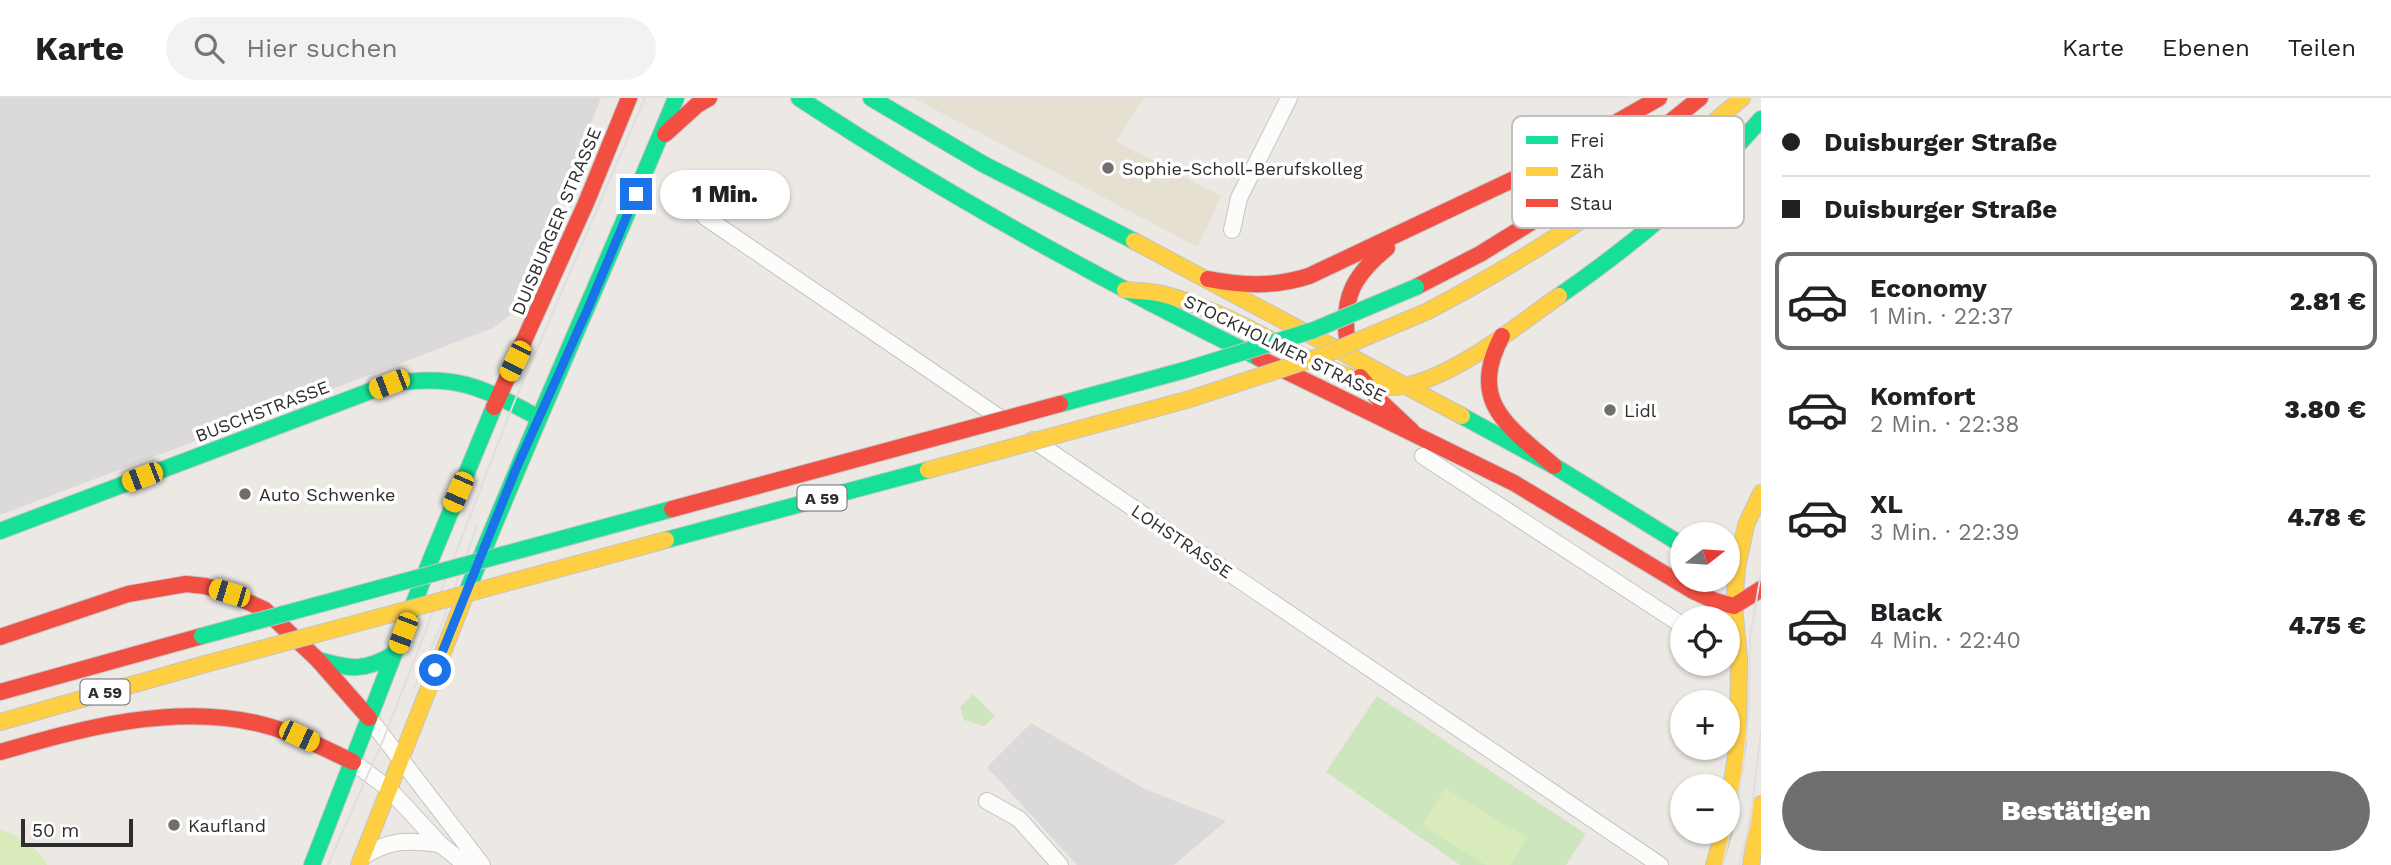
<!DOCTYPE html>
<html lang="de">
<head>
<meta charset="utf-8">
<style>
  body { margin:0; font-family:"Work Sans",sans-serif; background:#f2f2f2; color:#202124; height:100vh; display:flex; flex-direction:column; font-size:26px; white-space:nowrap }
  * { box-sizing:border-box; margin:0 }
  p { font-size:23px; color:#757577 }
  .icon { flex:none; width:38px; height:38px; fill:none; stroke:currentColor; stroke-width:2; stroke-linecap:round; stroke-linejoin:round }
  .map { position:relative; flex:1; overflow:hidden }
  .drawer { display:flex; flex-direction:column; background:#fff; width:630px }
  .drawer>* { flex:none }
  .hud { display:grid; align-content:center; height:154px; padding:0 21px; background:#fff }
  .needle { width:46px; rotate:73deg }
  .tools { position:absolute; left:1670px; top:424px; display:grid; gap:14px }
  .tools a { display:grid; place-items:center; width:70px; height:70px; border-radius:50%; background:#fff; box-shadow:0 2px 5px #0004; font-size:35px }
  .scale { position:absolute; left:21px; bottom:18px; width:112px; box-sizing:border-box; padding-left:7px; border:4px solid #2e2e2e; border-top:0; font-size:19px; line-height:24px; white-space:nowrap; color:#2e2e2e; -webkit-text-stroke:5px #fff; paint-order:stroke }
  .end { position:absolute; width:32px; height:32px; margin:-16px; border:9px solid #1a73e8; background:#fff; box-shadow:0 0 0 4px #fff }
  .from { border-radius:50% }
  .bubble { position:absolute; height:49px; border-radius:24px; background:#fff; box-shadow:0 2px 5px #0004; font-size:23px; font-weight:800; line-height:49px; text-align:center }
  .car { position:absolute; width:21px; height:42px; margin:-21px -10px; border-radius:9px; box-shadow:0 0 5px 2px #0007; background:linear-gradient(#f5c518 24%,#345 0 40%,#f5c518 0 76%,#345 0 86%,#f5c518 0) }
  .hud b { display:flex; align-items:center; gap:24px; height:66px; font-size:26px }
  .hud b+b { border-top:2px solid #e0e0e0 }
  .hud i { width:18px; height:18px; background:#202124 }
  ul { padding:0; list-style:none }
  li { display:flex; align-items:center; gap:21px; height:98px; margin:0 14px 10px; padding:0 7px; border:4px solid transparent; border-radius:14px }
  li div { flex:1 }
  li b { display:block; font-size:26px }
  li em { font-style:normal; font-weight:800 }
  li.on { border-color:#706f6e }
  li>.icon { width:63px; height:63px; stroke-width:1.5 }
  .button { display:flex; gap:14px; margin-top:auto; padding:14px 21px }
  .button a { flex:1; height:80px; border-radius:42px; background:#706f6e; color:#fff; font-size:28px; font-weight:800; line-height:80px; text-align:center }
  header { display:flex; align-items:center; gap:42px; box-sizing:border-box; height:98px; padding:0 35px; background:#fff; border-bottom:2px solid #e0e0e0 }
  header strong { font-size:33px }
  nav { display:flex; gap:38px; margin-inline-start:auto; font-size:24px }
  .search { width:490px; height:63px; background:#f2f2f2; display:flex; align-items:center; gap:18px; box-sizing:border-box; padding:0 24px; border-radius:38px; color:#757577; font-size:26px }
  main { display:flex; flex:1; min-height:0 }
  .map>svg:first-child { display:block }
</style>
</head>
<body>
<header>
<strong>Karte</strong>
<div class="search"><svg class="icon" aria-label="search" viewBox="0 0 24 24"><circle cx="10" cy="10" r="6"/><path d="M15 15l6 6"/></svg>Hier suchen</div>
<nav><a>Karte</a><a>Ebenen</a><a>Teilen</a></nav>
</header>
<main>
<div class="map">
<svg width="1761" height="767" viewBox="0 0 1761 767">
  <rect width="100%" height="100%" fill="#ece8e4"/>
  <!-- industrial -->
  <path fill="#dcd9db" d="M0,0h601l-82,205 -10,13 -16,12 -493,187z
    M1031,625l114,66 81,32 -52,44h-97l-90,-98z"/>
  <!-- education -->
  <path fill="#e6e0d3" d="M913,0h231l-28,43 105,55 -23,51z"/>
  <!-- green -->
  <path fill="#cee6be" d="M973,596l22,22 -11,10 -20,-6 -4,-13z
    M1377,598l209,138 -20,31h-106l-134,-93z"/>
  <!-- pitch -->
  <path fill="#d9eabb" d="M1445,690l82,50 -17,27h-24l-64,-39z
    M0,731c17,6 39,19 47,36h-47z"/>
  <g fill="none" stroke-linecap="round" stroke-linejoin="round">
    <defs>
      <path id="street" d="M705,119l298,203
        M1232,132l7,-32 50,-100
        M1033,342l627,425
        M1423,358l259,169
        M369,620l113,147
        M353,664l36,27 51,55 26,21
        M987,703l32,18 41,46
        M362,759c29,-18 45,-17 78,-13"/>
      <path id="fast" d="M799,0c147,97 302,182 460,260
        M871,0l112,66 151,77
        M1559,198c75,-52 143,-108 202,-177
        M1462,318l92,50 128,79
        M0,433l389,-147c66,-11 93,3 150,34
        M466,496c67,-167 141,-330 210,-496
        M318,562c32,9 46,12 76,-6
        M312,767l119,-306 63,-152"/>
      <path id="slow" d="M1134,143l328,175
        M1125,192c11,1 21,1 32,3 19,3 52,17 70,25 42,18 134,77 177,68 52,-10 112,-60 155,-90
        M1428,213c113,-60 218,-128 314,-213
        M0,624l209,-59
        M1727,716l11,-71 1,-85 -5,-52 3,-38 9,-43 15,-32
        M359,767l107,-271
        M1714,767l10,-34
        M1751,767l10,-61"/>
      <path id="jam" d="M665,36l32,-29 12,-7
        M1208,181c35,7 66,8 101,-3l222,-105 128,-73
        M1416,189l64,-33 113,-70 107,-86
        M1502,238c-35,66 6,90 52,130
        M1347,241c-5,-43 7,-64 40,-91
        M1259,260l255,125 179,108 22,10 19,5 27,-17
        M1360,279l22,26 30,28
        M494,309l92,-204 43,-105
        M0,539l128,-43 58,-10 19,2 24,7 36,17 53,50 51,58
        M0,594l202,-56
        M0,654c83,-24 178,-50 264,-27 31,8 60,23 89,37"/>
    </defs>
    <!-- street casing -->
    <use href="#street" stroke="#c5c4c5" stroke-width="18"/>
    <!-- fast casing -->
    <use href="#fast" stroke="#c5c4c5" stroke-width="18"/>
    <!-- slow casing -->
    <use href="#slow" stroke="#c5c4c5" stroke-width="18"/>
    <!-- jam casing -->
    <use href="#jam" stroke="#c5c4c5" stroke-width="18"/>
    <!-- street -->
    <use href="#street" stroke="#fcfcfb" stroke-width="16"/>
    <!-- fast -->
    <use href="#fast" stroke="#16e098" stroke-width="16"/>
    <!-- slow -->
    <use href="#slow" stroke="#ffcf43" stroke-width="16"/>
    <!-- jam -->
    <use href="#jam" stroke="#f24e42" stroke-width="16"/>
    <!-- tram -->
    <path stroke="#dfdfe1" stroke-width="2" d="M414,590l27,-62 36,-101
      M328,767l56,-127 129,-333 132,-307
      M1723,767l19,-90 7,-64 1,-73 11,-65
      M1739,767l11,-41 11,-92"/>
    <defs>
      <path id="fast-bridge" d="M1060,306l125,-34 129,-40 102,-43
        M666,442l262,-70
        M202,538l470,-127"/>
      <path id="slow-bridge" d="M928,372l262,-71 134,-44 104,-44
        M209,565l457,-123"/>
      <path id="jam-bridge" d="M672,411l388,-105"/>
    </defs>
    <!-- fast-bridge casing -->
    <use href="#fast-bridge" stroke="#c6c5c4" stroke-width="18" stroke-linecap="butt"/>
    <!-- slow-bridge casing -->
    <use href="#slow-bridge" stroke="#c6c5c4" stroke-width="18" stroke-linecap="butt"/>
    <!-- jam-bridge casing -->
    <use href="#jam-bridge" stroke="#c6c5c4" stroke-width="18" stroke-linecap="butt"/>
    <!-- fast-bridge -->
    <use href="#fast-bridge" stroke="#16e098" stroke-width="16"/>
    <!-- slow-bridge -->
    <use href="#slow-bridge" stroke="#ffcf43" stroke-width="16"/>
    <!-- jam-bridge -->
    <use href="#jam-bridge" stroke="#f24e42" stroke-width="16"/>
  </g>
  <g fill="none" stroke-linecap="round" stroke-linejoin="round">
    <!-- route -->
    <path stroke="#1a73e8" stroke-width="9" d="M435,572l81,-201 73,-163 47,-112"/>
  </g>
  <!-- markers -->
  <g fill="#706f6e" stroke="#fff" stroke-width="2.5">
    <circle cx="1108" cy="70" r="7"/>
    <circle cx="1610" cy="312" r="7"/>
    <circle cx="245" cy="396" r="7"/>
    <circle cx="174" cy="727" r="7"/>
  </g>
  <g text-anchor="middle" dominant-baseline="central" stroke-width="7" stroke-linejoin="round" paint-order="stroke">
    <!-- shield labels -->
    <g fill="#fff" stroke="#6d6d6d" stroke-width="2">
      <rect x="797.5" y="387.5" width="49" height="25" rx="5"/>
      <rect x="80.5" y="581.5" width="49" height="25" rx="5"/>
    </g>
    <g font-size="16" font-weight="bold" fill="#2e2e2e">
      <text x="822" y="400">A 59</text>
      <text x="105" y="594">A 59</text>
    </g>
    <!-- poi labels -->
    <g font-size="18" fill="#2e2e2e" stroke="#fff" text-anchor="start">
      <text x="1122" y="70">Sophie-Scholl-Berufskolleg</text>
      <text x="1624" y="312">Lidl</text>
      <text x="259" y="396">Auto Schwenke</text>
      <text x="188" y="727">Kaufland</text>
    </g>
    <!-- street labels -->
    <g font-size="18" fill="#2e2e2e" stroke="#fff">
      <text transform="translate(556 123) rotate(-67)">DUISBURGER STRASSE</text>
      <text transform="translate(1285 250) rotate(26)">STOCKHOLMER STRASSE</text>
      <text transform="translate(262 313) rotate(-21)">BUSCHSTRASSE</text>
      <text transform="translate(1182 443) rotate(34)">LOHSTRASSE</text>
    </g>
  </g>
  <!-- legend -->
  <rect x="1512" y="18" width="232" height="112" rx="10" fill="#fff" stroke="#c0c0c0" stroke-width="2"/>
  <rect x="1526" y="38" width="32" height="8" fill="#16e098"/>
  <rect x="1526" y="69" width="32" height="9" fill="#ffcf43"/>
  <rect x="1526" y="101" width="32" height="8" fill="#f24e42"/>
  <g font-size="19" fill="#2e2e2e">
    <text x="1570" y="49">Frei</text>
    <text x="1570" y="80">Zäh</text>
    <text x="1570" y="112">Stau</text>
  </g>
</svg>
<div class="tools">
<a><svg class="needle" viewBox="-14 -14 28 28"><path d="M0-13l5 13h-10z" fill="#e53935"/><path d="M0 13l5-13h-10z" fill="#757577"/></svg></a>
<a><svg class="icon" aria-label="locate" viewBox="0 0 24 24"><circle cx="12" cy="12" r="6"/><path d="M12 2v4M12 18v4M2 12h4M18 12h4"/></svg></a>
<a>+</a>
<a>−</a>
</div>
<div class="scale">50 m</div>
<i class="end from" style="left:435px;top:572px"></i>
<i class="end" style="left:636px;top:96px"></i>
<div class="bubble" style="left:660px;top:72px;width:130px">1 Min.</div>
<i class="car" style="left:515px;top:263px;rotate:206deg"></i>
<i class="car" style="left:389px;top:286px;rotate:249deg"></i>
<i class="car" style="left:142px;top:379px;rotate:249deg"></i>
<i class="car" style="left:458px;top:394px;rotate:204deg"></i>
<i class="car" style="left:229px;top:495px;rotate:287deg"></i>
<i class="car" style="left:403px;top:535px;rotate:201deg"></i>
<i class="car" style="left:299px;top:638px;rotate:115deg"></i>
</div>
<section class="drawer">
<div class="hud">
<b><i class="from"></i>Duisburger Straße</b>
<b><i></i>Duisburger Straße</b>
</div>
<ul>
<li class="on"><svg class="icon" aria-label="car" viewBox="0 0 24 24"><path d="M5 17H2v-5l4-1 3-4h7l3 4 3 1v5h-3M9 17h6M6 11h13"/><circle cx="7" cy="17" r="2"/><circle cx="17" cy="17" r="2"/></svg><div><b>Economy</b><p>1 Min. · 22:37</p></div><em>2.81 €</em></li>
<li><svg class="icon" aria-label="car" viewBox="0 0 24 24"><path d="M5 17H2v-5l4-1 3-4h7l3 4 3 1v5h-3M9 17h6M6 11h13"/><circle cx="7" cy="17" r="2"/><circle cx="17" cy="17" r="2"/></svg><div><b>Komfort</b><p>2 Min. · 22:38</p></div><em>3.80 €</em></li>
<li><svg class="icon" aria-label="car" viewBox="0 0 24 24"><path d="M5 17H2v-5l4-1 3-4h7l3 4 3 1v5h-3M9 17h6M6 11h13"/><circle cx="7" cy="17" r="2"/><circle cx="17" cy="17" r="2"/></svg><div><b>XL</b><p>3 Min. · 22:39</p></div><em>4.78 €</em></li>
<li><svg class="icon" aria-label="car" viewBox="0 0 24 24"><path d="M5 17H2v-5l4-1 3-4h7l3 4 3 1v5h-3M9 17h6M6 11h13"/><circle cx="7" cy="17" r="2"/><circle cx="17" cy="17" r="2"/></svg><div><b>Black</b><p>4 Min. · 22:40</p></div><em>4.75 €</em></li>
</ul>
<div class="button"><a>Bestätigen</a></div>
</section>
</main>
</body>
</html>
